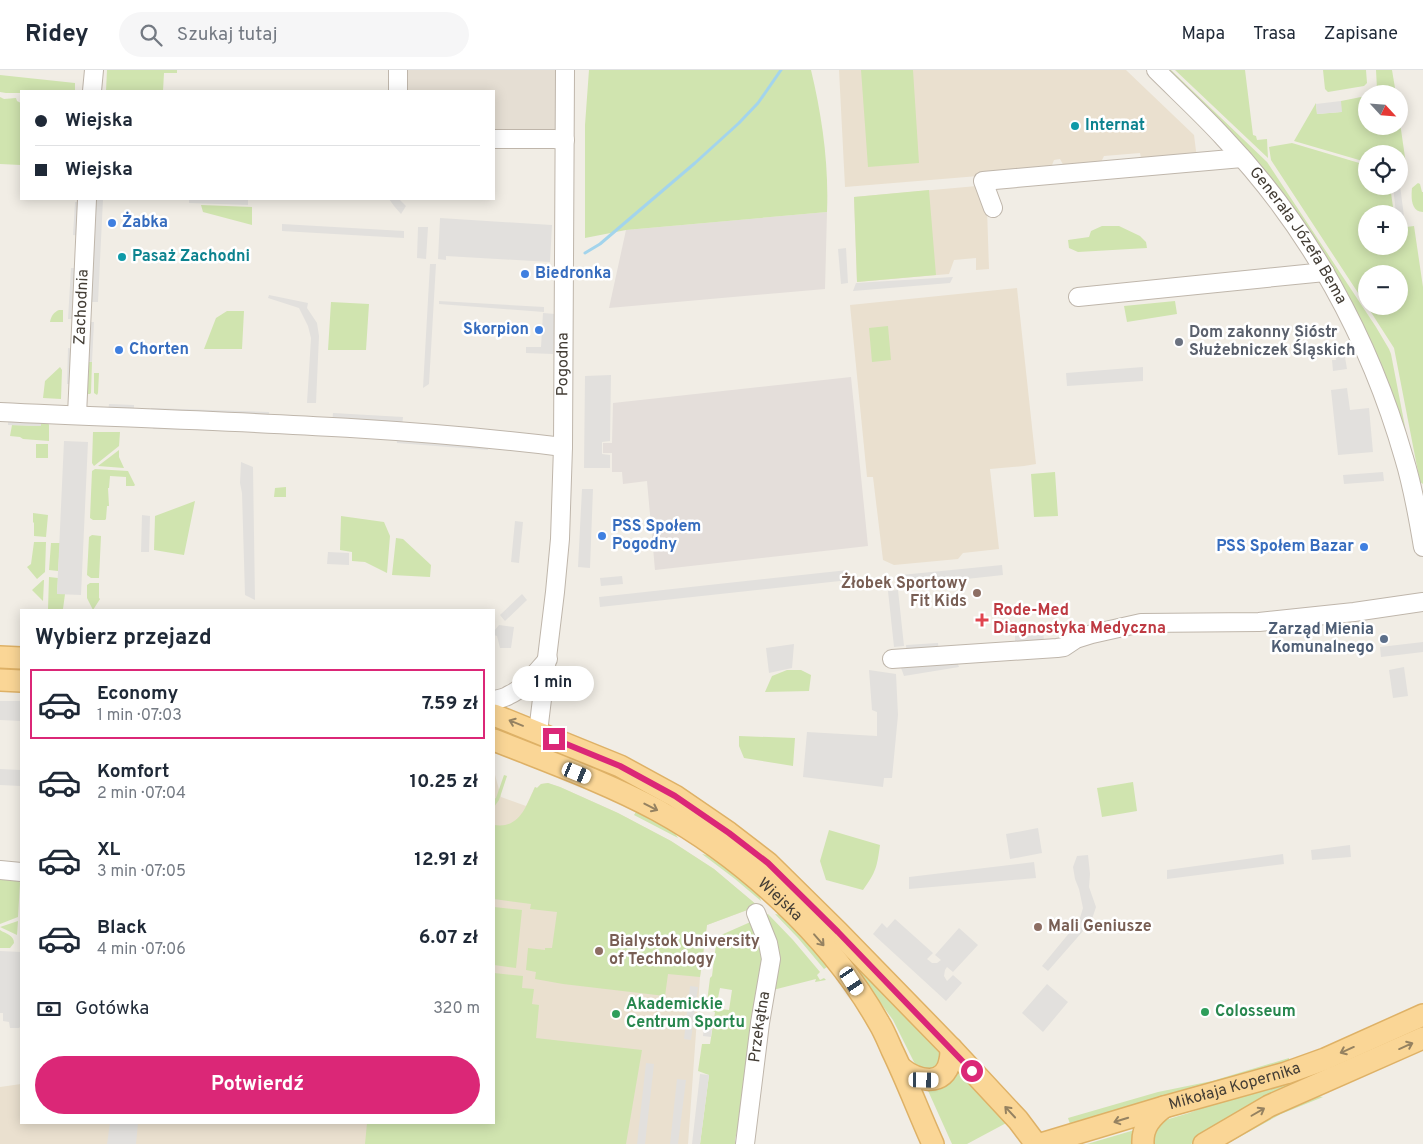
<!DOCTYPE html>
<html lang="pl">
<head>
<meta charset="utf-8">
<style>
  body { margin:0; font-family:Overpass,sans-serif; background:#f6f6f7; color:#1f2937; height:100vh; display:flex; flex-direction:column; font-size:19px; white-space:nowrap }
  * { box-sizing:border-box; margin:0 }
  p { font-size:16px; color:#747a83 }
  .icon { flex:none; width:28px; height:28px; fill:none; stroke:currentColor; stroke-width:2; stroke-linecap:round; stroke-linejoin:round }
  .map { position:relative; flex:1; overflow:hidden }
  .panel { position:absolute; left:20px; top:539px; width:475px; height:515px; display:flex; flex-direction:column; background:#fff; border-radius:0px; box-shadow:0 2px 12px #0003 }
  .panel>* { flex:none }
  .guide { position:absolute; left:20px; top:20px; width:475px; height:110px; border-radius:0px; box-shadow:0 2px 12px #0003; display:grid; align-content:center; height:110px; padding:0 15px; background:#fff }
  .needle { width:32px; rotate:116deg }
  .controls { position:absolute; left:1358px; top:15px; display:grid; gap:10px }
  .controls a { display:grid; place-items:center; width:50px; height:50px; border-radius:50%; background:#fff; box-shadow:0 2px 12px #0003; font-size:25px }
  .end { position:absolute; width:22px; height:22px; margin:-11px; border:6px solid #db2777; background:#fff; box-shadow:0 0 0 2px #fff }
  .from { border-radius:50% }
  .bubble { position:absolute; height:35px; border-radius:18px; background:#fff; box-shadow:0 2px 12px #0003; font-size:16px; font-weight:700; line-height:35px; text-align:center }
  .car { position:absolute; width:15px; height:30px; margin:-15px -8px; border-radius:6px; box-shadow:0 0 4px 1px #0007; background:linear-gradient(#fff 24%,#345 0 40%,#fff 0 76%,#345 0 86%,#fff 0) }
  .guide b { display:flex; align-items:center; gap:18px; height:48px; font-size:19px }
  .guide b+b { border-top:1px solid #e0e1e3 }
  .guide i { width:12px; height:12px; background:#1f2937 }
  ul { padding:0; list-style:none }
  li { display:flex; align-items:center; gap:15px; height:70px; margin:0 10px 8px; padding:0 5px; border:2px solid transparent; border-radius:0px }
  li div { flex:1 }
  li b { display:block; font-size:19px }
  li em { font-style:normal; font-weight:700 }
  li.on { border-color:#db2777 }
  li>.icon { width:45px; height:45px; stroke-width:1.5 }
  h2 { padding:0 15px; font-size:22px; line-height:60px }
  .pay { display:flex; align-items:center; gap:12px; height:55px; padding:0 15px; font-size:19px }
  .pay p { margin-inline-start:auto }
  .primary-button { display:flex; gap:10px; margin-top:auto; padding:10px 15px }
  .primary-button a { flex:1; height:58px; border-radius:30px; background:#db2777; color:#fff; font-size:20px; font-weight:700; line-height:58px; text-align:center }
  header { display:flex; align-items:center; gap:30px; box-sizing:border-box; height:70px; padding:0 25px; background:#fff; border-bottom:1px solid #e0e1e3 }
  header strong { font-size:24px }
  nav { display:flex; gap:28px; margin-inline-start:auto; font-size:18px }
  .search { width:350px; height:45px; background:#f6f6f7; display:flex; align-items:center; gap:12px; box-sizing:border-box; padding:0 18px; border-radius:28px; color:#747a83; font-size:19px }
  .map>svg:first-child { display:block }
</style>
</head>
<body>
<header>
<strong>Ridey</strong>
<div class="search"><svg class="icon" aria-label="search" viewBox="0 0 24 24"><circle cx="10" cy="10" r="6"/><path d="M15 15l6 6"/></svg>Szukaj tutaj</div>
<nav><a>Mapa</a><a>Trasa</a><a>Zapisane</a></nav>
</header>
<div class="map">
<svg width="1423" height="1074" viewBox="0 0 1423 1074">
  <rect width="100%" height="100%" fill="#f1ede5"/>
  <!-- residential -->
  <path fill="#e5ded3" d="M408,0h148v60h-62v-39h-86z"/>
  <!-- industrial -->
  <path fill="#e4deda" d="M827,142l-2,77 -216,19 17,-78z
    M851,307l17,169 -213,24 -8,-89 -24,3 -1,-12h-10v-19h-9v-10h9l1,-40z"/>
  <!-- education -->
  <path fill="#eae0cf" d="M839,0h287l68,65 3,24 -55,3 -2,-9 -36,3 -5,10 -34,2 -5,-9 -6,1 -4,10 -205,17z
    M977,116l10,22 2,61 -13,1v-12l-22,2 -5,14 -92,8 -3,-85z
    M1017,218l19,176 -12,2 -34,3 9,80 -36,4 -5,6 -64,6 -11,-5 -10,-83h-6l-17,-172z
    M494,701l7,26 25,9 9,-19 2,1 4,-4 7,-1 12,4 58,26 53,28 43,28 44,37 -51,19 -7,52 -12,167h-688v-57l21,-3v38h473z"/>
  <!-- green -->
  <path fill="#d0e4af" d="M107,0h70v3h-13l-1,18h-57z
    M589,0h222c11,46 18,94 16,142l-201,18 -41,8v-113z
    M861,0h52l6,93 -51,4z
    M1164,0h7l96,92 109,165 13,22 2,5 21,109 -57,-148z
    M1175,0h70l8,65 3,1 1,4 10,-1 1,19z
    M1323,0h43l1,13 -3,3 -36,6 -3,-3z
    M1376,0h16l4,24h-23l4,-5z
    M0,5l75,8v8h-54v2h-15l-6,-1z
    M1366,26v30h33v-10l8,55 -8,1v-18h-33v8l-72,-21 22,-38 1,11 24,-2v-11z
    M0,27l4,2 12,-1 1,3 4,2v62l-21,-1z
    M1292,73l74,22v21h24l4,28h-28v32h33v-18l15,-2 9,61v197l-3,-2 -26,-134 -27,-42h32v-32h-33v31l-95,-145 -2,-13z
    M1418,113l2,1 2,8h1v20c-12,0 -12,-14 -11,-24z
    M929,120l7,85 -79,7 -3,-85z
    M201,135l51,2v18l-49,-13z
    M1102,156h17l21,10 6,6 1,6 -69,4 -9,-4 -1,-8 21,-3 2,-6z
    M1175,231l2,13 -50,8 -3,-16z
    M331,232l38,2 -3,46h-38z
    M59,240h4v12h-13c1,-6 4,-10 9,-12z
    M227,241h17l-2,38h-38l12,-31z
    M888,256l3,34 -19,2 -3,-34z
    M89,292h3l-1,31 -1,1h-7l3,-12 2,-1z
    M60,297l2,3 -1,29 -18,-1 2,-17z
    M94,303h5l-1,20 -1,2 -3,-2z
    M42,350h5l2,5v16l-26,-2 -3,-2 -10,-1 2,-11 28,1z
    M93,362h27l-1,14 -25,20 -2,-3z
    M36,374h12v14h-12z
    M119,380v7l5,11 -26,-2z
    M95,399l33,2 7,14 -1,1h-8v-9l-16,-1 -1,12h-1l1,18h-2l-1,13 -1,1h-12l-3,-2 2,-47z
    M1055,402l3,44 -24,1 -3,-43z
    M286,417v10h-12l1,-9z
    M195,431l-11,54 -30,-5 1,-34z
    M33,443l15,2 -2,22 -12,-1v-13l-1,-1z
    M341,446l43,6 6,14 -3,37 -22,-11 -13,-1v-9l-12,-2z
    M92,465l9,1 -2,42h-8l-4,-3 2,-38z
    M396,468l7,1 28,26 -1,12 -38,-2z
    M34,472h12l-1,30 -8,7 -10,-12 4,-3z
    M51,473h9l-2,28 -9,-1z
    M49,507l9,1 -1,16h8l-2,15h-15z
    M43,510h1l-1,21 -11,-11z
    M90,513h9v15l1,1 -7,11 -6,-12v-13z
    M787,600h14l10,5 -2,16 -44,1 7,-16z
    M739,666l56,2 -2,28 -49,-8 -5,-12z
    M504,705l3,1 -8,24 -5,7v-8l2,-1z
    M1133,712l4,29 -35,6 -5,-29z
    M548,713l12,4 58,26 53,28 43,28 44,37 -51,19 -7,52 -32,-3 -3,22 -102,-12 -28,-5 1,-7 -10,-2 2,-22 17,2v-2h7l5,-36 -27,-3 1,-5 -37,-5v-74c26,4 32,-19 41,-38l2,1 4,-4z
    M637,740l36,20 5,8 -44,-23z
    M829,760l51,15c-3,22 -4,27 -17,45l-37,-10 -6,-19z
    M702,784l10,2 47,38 2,7 -26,-22z
    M755,790l190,192 -8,19 -19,-1 -25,-50 -28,-38 -60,-69z
    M0,808l19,2 1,3 -2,34 -18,7z
    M494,837l28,3 -6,58 -22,-3z
    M768,844l25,26 27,32 -3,3 3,5 4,-2 2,2 -11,2 1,-3 -47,12 -5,-75z
    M775,844l7,1 45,50v2l-3,2 -26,-31z
    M755,850l10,22 -18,145 -12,53 1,4h-36l9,-69 -11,-4 4,-27h8l5,-32 -9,-2v-3l23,3 3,-20 -12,-2 -3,15 -10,-1 3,-24 2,-2 4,-32 5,-9z
    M18,851l-1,14 -17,-8z
    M0,860c6,4 14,5 14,13l-4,5h-10z
    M494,903l29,3 -1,12 12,1 -2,15 7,1 -3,33 106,12 -16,94h-261l2,-21 127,-1z
    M1423,952v8l-154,68 -78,46h-41l2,-20 37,-11z
    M1289,988v6l-117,30 -102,30 -2,-6 90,-26 54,-11z
    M956,992l54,59 -43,23h-15l-27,-60z
    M1312,1025l11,2 -42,17 -54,30 -2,-1v-4z
    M1138,1059v15h-51z"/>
  <!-- parking -->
  <path fill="#e2e0dd" d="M1341,31l1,11 -25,2 -1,-10z
    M1399,108l6,46 -6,1v-11h-3l-3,-28h6z
    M93,129h10l-5,103h-10z
    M189,129h59v6l-59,-2z
    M389,129h10l7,7 -5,8 -7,-8z
    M75,132h7l-2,34 -7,-1z
    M440,148l112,7 -2,37 -104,-6v4l-8,-1z
    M282,154l122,7v7l-122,-7z
    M418,157h10l-2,32 -9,-1z
    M846,178l2,35 -7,1 -3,-35z
    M430,194h6l-7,120 -6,4z
    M71,198h7l-2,51h-8z
    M953,207l-3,6 -97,8 3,-8z
    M269,225l39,8 -1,5 10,15 2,13 -3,67h-9l4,-65 -3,-12 -9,-18 -31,-10z
    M439,231l105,6v5l-105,-8z
    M543,243l12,1 -2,40 -27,-1v-6h15z
    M86,252h8l-2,40 -8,-1z
    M68,278l7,1 -2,35h-6z
    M1344,281l3,18 -14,2 -1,-11h4l-1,-8z
    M1143,297v14l-76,5 -1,-13z
    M611,305l-1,66 -8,1v12l8,1v13h-26l1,-92z
    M1347,318l3,22 19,-2 4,44 -35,3 -7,-65z
    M109,334l25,1v7l-26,-1z
    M151,338l118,4v11l-39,-1v9l-77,-2z
    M333,343l70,4 -1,9 -70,-4z
    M8,347l33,2v7l-33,-1z
    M396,361l94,7 -2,12 -91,-7z
    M64,371l24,1 -7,153 -24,-1z
    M241,392l12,5 2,133 -10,-5 -3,-102 -2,-10z
    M1383,402l1,9 -40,3 -1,-9z
    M582,419h11l-3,79 -12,-1z
    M142,445l8,1 -1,36h-8z
    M515,451l8,1 -4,41 -8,-1z
    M328,482l21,1v12l-22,-1z
    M1002,495l1,10 -101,11 -1,-11z
    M848,500l1,10 -249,27 -1,-10z
    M622,506l1,8 -22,2 -1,-8z
    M898,520l6,56 -10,1 -6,-56z
    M522,524l5,6 -22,21 -5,-6z
    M499,555l15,2 -3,21h-11l-3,-12 -3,-1v-4z
    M1043,561l1,10 -29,3v-10z
    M1423,572v10l-42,5 -1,-10z
    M938,573l1,11 -32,3 -1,-12z
    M794,574l-2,24 -23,5 -3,-25z
    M957,591l2,6 -55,9 -4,-11z
    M1404,597l4,29 -15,2 -4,-28z
    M869,600l27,4 2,41 -6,63h-8l-1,9 -80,-10 4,-45 70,4v-24l-5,-2z
    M0,631h21v20l-21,-1z
    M0,699l21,1v16l-21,-1z
    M1038,758l4,25 -32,6 -4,-25z
    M1350,775l1,12 -39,3 -1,-10z
    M1283,784l1,10 -117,15v-9z
    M1088,785l2,19 -1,13 7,20 -5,15 -43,49 -6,-5 37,-45 4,-13 -4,-19 -4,-10 -2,-12 4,-11z
    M1034,792l2,16 -127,11v-12z
    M895,849l38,34 -6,6 5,4h5l4,-3 -6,-5 24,-27 19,17 -25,27 -6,-5 -2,3 -1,6 3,5 6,-6 9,8 -16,18 -73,-67 9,-11 5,5z
    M0,881l21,1v74l-2,2h-9l-1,-6 -6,-1v-8h-3z
    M1047,914l21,18 -25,30 -21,-19z
    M690,916l8,1 -7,53 -7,-1z
    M705,948l8,1 -2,18 -8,-1z
    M646,993l8,1 -9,80h-8z
    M700,1004l9,1 -9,69h-8z
    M677,1009l9,1 -8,64h-8z
    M110,1053h28l-2,21h-29z"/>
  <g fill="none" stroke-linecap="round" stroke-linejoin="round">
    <!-- stream -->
    <path stroke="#a3d4ec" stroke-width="3" d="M585,183l15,-9 95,-81 44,-40 19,-20 23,-33"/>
    <defs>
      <g id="minor">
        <path id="s1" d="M1156,0c22,22 46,44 67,67 86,90 147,202 181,321 9,29 14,59 19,89"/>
        <path d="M92,21l2,-21"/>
        <path d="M398,21v-21"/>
        <path d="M494,69h60l11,1"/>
        <path d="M993,138l-10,-27 259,-23"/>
        <path d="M1078,227l247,-25"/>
        <path d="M0,342c188,9 376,12 563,35"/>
        <path id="s2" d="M77,345l10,-216"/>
        <path d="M892,589l165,-11 7,-1 12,-8 16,-5 49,-11 118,-1 95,-10 69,-10"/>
        <path d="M494,630c5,-1 11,-2 15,-5 16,-7 28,-24 39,-36"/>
        <path id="s3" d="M538,662l17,-140 5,-53 3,-92 2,-377"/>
        <path d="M0,800l21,2"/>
        <path id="s4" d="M745,1074l15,-121 11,-64 -3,-16 -12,-30"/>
      </g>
      <g id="major">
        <path d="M0,587l21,1"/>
        <path d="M0,610l21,1"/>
        <path d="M494,645l126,51 55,30 54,37 39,30 70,69 113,116 67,72 18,24"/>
        <path id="s5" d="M494,670c55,22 111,42 163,70 86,47 174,127 222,213 5,8 9,18 13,27 15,31 27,63 41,94"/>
        <path d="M901,998c16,13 44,20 49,-8 1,-4 1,-8 1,-12"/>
        <path id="s6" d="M1041,1074l123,-37 122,-34 39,-14 98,-44"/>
        <path d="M1143,1074c-1,-17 8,-27 21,-37"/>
        <path d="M1204,1074l65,-38 154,-68"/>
      </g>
    </defs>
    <!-- minor casing -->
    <use href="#minor" stroke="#bfb6ab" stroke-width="20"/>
    <!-- major casing -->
    <use href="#major" stroke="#deb166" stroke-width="24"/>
    <!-- minor -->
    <use href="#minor" stroke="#fff" stroke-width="18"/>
    <!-- major -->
    <use href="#major" stroke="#fad696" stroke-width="21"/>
  </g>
  <!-- one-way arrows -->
  <defs><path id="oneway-shaft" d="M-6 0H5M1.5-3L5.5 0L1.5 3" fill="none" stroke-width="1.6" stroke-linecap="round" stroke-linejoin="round" transform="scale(1.25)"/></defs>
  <g stroke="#958261">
    <use href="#oneway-shaft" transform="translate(516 653) rotate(-158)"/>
    <use href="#oneway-shaft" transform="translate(651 737) rotate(27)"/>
    <use href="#oneway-shaft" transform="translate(819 870) rotate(49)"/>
    <use href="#oneway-shaft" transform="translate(1406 976) rotate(-24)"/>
    <use href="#oneway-shaft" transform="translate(1347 980) rotate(156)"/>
    <use href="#oneway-shaft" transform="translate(1010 1042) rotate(-133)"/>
    <use href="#oneway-shaft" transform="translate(1258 1042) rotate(-30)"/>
    <use href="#oneway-shaft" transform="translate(1121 1050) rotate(163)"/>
  </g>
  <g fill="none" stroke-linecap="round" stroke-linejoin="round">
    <!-- route -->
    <path stroke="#db2777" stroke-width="6" d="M554,669l66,27 55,30 54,37 39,30 70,69 134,139"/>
  </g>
  <!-- markers -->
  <g fill="#0f9aa8" stroke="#fff" stroke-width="2">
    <circle cx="1075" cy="56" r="5"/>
    <circle cx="122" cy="187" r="5"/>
  </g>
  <g fill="#3f7fe0" stroke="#fff" stroke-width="2">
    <circle cx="112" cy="153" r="5"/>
    <circle cx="525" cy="204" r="5"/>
    <circle cx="539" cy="260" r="5"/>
    <circle cx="119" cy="280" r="5"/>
    <circle cx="602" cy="466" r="5"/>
    <circle cx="1364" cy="477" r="5"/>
  </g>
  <circle fill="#6b7280" stroke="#fff" stroke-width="2" cx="1179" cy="272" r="5"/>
  <g fill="#8d6e63" stroke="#fff" stroke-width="2">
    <circle cx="977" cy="523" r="5"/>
    <circle cx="1038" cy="857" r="5"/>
    <circle cx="599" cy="881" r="5"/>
  </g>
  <path fill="#e0444e" stroke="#fff" stroke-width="2" d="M979.5 542.5h5v5h5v5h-5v5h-5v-5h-5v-5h5z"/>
  <circle fill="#5c6f8a" stroke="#fff" stroke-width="2" cx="1384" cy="569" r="5"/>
  <g fill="#2e9e5b" stroke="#fff" stroke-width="2">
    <circle cx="1205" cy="942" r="5"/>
    <circle cx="616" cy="944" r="5"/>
  </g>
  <g text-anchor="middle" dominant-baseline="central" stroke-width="5" stroke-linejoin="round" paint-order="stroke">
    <!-- culture labels -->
    <g font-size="16" font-weight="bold" fill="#0d838f" stroke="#fff" text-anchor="start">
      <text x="1085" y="56">Internat</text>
      <text x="132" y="187">Pasaż Zachodni</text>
    </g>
    <!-- shop labels -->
    <g font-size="16" font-weight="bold" fill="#366cbe" stroke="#fff" text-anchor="start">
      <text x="122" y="153">Żabka</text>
      <text x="535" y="204">Biedronka</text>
      <text x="529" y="260" text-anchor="end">Skorpion</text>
      <text x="129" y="280">Chorten</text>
      <text x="612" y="457">PSS Społem<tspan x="612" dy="18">Pogodny</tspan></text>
      <text x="1354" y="477" text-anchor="end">PSS Społem Bazar</text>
    </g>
    <!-- street labels -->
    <g font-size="16" fill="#433d35" stroke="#fff">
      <text stroke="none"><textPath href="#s1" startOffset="219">Generała Józefa Bema</textPath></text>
      <text stroke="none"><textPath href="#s2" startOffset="108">Zachodnia</textPath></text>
      <text stroke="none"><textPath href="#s3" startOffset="369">Pogodna</textPath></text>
      <text stroke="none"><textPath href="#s5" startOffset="330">Wiejska</textPath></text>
      <text stroke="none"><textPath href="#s4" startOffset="118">Przekątna</textPath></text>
      <text stroke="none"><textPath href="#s6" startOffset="202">Mikołaja Kopernika</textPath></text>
    </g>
    <!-- worship labels -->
    <g font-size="16" font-weight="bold" fill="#5b616d" stroke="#fff" text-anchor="start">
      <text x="1189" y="263">Dom zakonny Sióstr<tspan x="1189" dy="18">Służebniczek Śląskich</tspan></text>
    </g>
    <!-- education labels -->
    <g font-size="16" font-weight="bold" fill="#785e54" stroke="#fff" text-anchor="start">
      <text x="967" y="514" text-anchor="end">Żłobek Sportowy<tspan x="967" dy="18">Fit Kids</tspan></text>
      <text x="1048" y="857">Mali Geniusze</text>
      <text x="609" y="872">Bialystok University<tspan x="609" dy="18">of Technology</tspan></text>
    </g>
    <!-- health labels -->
    <g font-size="16" font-weight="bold" fill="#be3a42" stroke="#fff" text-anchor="start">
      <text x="993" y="541">Rode-Med<tspan x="993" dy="18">Diagnostyka Medyczna</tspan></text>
    </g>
    <!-- service labels -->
    <g font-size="16" font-weight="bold" fill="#4e5e75" stroke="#fff" text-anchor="end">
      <text x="1374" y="560">Zarząd Mienia<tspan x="1374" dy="18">Komunalnego</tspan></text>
    </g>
    <!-- leisure labels -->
    <g font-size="16" font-weight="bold" fill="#27864d" stroke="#fff" text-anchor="start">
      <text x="626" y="935">Akademickie<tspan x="626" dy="18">Centrum Sportu</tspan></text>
      <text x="1215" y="942">Colosseum</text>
    </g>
  </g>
</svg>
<div class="controls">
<a><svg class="needle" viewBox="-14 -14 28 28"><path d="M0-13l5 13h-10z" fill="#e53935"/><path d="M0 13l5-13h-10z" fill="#747a83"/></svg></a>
<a><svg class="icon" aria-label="locate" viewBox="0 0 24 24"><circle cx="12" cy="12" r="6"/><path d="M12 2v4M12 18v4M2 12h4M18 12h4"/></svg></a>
<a>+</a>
<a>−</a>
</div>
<i class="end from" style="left:972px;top:1001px"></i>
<i class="end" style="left:554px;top:669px"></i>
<div class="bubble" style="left:512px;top:596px;width:82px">1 min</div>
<i class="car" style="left:577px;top:703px;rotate:112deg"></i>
<i class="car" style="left:852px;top:911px;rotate:147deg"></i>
<i class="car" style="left:924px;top:1010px;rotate:91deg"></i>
<div class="guide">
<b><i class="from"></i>Wiejska</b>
<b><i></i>Wiejska</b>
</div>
<section class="panel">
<h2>Wybierz przejazd</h2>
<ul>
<li class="on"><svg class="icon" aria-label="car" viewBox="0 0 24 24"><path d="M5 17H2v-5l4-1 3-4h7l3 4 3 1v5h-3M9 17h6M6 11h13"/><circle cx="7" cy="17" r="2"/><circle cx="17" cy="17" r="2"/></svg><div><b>Economy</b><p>1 min · 07:03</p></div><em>7.59 zł</em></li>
<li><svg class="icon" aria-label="car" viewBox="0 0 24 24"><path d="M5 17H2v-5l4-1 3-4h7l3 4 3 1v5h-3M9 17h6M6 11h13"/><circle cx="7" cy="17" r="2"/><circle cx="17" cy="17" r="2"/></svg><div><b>Komfort</b><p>2 min · 07:04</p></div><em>10.25 zł</em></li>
<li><svg class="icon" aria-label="car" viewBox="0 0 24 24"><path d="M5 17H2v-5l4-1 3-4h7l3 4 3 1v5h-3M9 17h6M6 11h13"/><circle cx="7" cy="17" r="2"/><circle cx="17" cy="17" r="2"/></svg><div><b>XL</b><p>3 min · 07:05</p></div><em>12.91 zł</em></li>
<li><svg class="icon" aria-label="car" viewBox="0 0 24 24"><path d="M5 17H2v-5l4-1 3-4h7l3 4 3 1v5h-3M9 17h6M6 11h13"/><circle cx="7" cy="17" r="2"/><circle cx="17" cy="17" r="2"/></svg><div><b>Black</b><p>4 min · 07:06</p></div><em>6.07 zł</em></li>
</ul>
<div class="pay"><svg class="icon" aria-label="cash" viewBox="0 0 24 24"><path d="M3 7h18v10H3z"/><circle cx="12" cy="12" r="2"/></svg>Gotówka<p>320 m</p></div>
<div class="primary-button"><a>Potwierdź</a></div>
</section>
</div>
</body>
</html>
